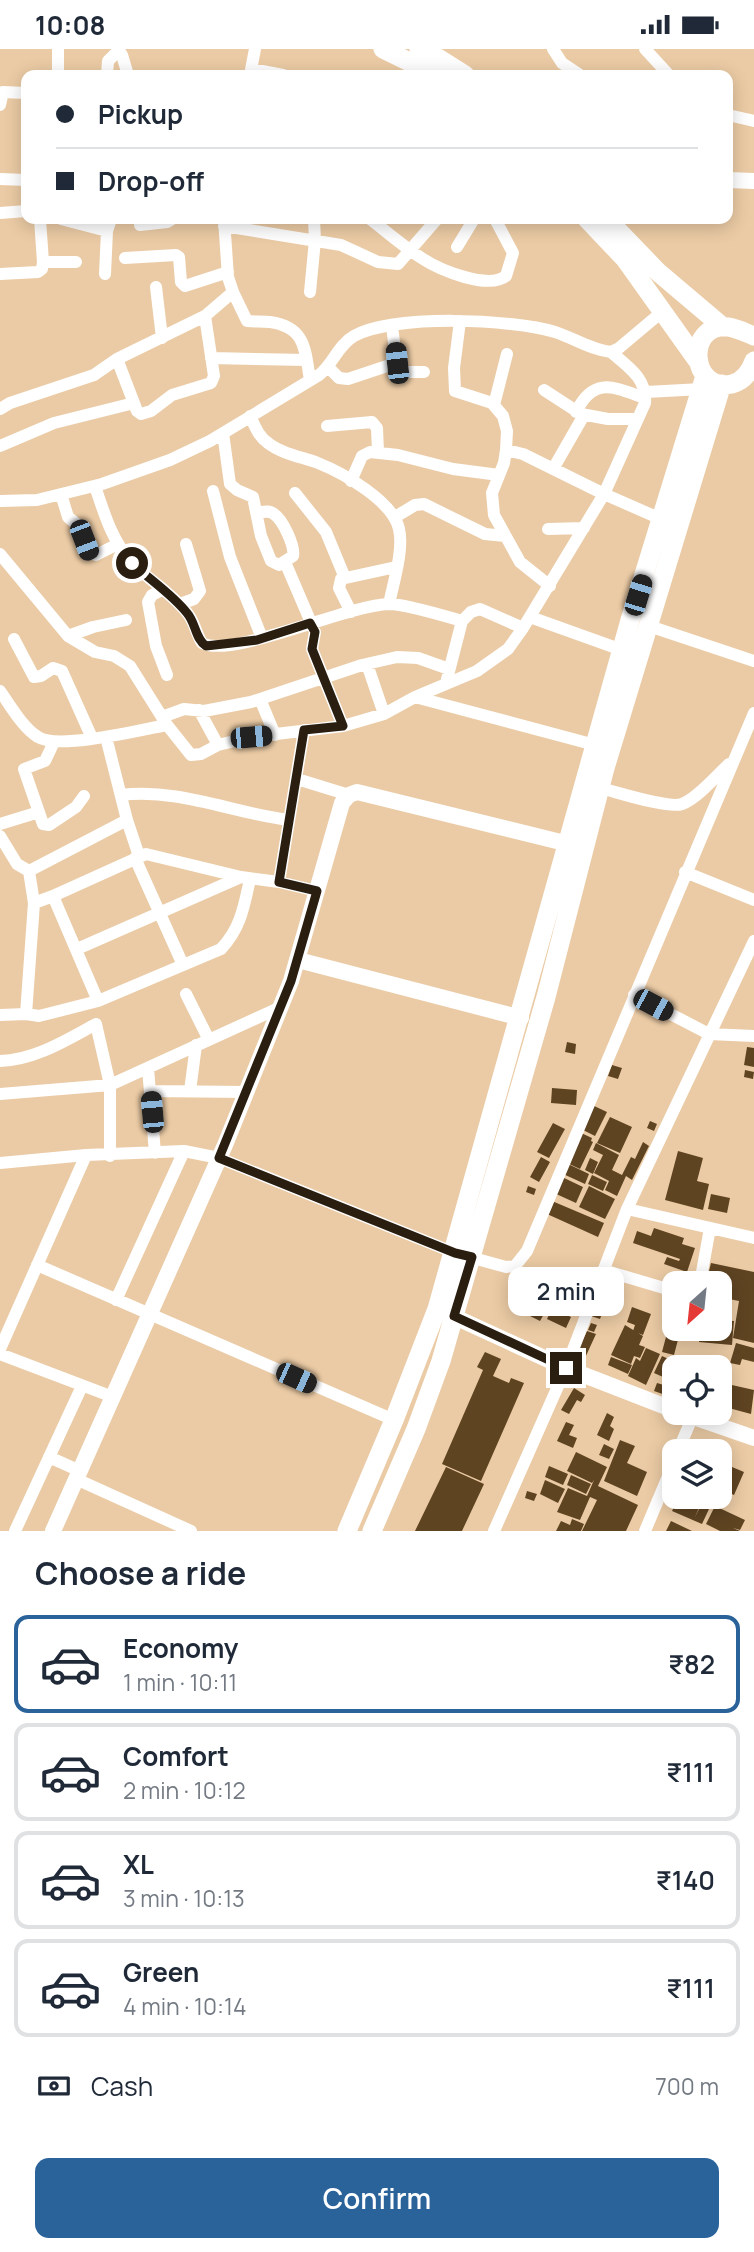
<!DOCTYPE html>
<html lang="en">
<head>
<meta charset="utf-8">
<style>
  body { margin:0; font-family:Manrope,sans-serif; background:#f2f2f3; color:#1f2937; height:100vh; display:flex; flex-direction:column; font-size:26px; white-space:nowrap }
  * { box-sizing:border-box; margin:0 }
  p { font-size:23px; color:#747a83 }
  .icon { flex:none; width:38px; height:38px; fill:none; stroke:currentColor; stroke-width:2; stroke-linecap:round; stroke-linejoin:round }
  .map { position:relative; height:1482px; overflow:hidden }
  .sheet { display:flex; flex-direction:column; background:#fff; flex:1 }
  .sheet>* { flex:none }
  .top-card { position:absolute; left:21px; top:21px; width:712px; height:154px; border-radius:14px; box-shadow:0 4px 18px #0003; display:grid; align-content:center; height:154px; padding:0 35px; background:#fff }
  .needle { width:46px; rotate:207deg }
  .controls { position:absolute; left:662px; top:1222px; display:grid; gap:14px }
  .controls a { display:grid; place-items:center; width:70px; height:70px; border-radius:14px; background:#fff; box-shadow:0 4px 18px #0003; font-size:35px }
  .end { position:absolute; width:32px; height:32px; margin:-16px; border:9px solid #2a1e10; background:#fff; box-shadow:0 0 0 4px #fff }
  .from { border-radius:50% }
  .bubble { position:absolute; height:49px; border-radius:14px; background:#fff; box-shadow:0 4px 18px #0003; font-size:23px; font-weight:600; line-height:49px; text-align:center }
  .car { position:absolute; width:21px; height:42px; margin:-21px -10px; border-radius:9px; box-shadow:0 0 5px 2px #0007; background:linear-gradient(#222 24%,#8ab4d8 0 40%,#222 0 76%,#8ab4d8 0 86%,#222 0) }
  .top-card b { display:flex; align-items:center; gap:24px; height:66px; font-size:26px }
  .top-card b+b { border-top:2px solid #e0e1e3 }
  .top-card i { width:18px; height:18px; background:#1f2937 }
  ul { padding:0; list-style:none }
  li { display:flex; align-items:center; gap:21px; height:98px; margin:0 14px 10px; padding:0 21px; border:4px solid #e0e1e3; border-radius:14px }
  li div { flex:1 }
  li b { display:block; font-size:26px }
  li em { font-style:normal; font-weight:600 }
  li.selected { border-color:#2a629a }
  li>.icon { width:63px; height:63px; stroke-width:1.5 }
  h2 { padding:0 35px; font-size:32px; line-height:84px }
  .pay { display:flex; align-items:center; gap:18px; height:77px; padding:0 35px; font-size:26px }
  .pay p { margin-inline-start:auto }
  .button { display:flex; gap:14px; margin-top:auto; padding:14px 35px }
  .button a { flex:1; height:80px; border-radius:14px; background:#2a629a; color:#fff; font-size:28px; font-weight:600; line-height:80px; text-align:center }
  .status { display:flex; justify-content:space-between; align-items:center; height:49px; padding:0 35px; background:#fff; direction:ltr }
  .status svg { height:19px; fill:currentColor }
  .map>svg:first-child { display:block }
</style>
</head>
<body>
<div class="status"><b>10:08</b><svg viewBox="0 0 49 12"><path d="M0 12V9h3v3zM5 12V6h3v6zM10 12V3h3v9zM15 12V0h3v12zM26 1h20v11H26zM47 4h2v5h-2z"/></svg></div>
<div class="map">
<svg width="754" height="1482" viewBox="0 0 754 1482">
  <rect width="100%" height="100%" fill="#ebcba5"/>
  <!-- building -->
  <path fill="#5f4422" d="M567,993l9,2 -1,10 -10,-2z
    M747,998l7,1v19l-10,-2z
    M612,1016l10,3 -4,11 -10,-3z
    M745,1021l9,2 -1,7 -9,-2z
    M552,1039l25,2 -1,15 -25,-2z
    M592,1056l15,7 -12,24 -14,-7z
    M610,1068l22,10 -12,26 -23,-10z
    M650,1072l7,3 -3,7 -7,-3z
    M553,1074l12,6 -16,29 -12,-6z
    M579,1083l13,6 -1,3 2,1 -13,27 -15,-7z
    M643,1093l6,4 -17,34 -6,-4 -9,20 -12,-6 4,-9 -15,-8 9,-18 -10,-5 3,-7 23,12 -7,15 10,5 9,-18 4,2z
    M678,1102l25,7 -6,23 12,3 -6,26 -38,-10z
    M541,1108l9,5 -11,20 -9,-5z
    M590,1109l8,4 -5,12 -8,-4z
    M566,1114l23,11 -4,10 -24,-11z
    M592,1126l15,7 -4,9 -15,-7z
    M562,1128l21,10 -7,16 -22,-10z
    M528,1137l8,3 -2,6 -8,-3z
    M589,1137l26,13 -10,20 -26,-12z
    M711,1145l19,4 -3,15 -19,-4z
    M552,1152l52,22 -6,14 -51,-23z
    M654,1179l30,10 -2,6 13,4 -8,24 -23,-8 3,-7 12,4 1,-2 -47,-16 4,-12 14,5z
    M711,1214l43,9v71l-21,-5 6,-37 -20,-4v-14h-13z
    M534,1248l15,8 -9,16 -14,-7z
    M632,1258l19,7 -8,21 -10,-4 2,-6 -8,-3z
    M552,1259l19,9 -5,11 -19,-9z
    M594,1259l9,3 -3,8 -9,-3z
    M671,1269l3,1v9h7l-7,27 -12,-3z
    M719,1271l15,1 -2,24 -33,-3 1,-14h19z
    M591,1274l6,2 -3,7 -6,-2z
    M625,1276l18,11 -4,9 6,2 -5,11 -6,-2 -3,8 -20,-9z
    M587,1282l9,3 -11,24 -9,-4z
    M736,1294l18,5v14l-12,-3 -2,6 -10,-2z
    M646,1299l14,6 -14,31 -18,-9 8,-18 4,3z
    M485,1303l16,7 -8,17 16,7 2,-5 13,5 -43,98 -39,-17 41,-94 -6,-3z
    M662,1307l15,7 -3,4 -4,13 -16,-7z
    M611,1308l21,8 -4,9 -20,-9z
    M683,1311l17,7h-20z
    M719,1324l6,2 -5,14h-1z
    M657,1334l17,5v10l-20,-7z
    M723,1334l31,7 -3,24 -26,-7 1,-7 -6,-2z
    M574,1339l11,7 -4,7 -4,-2 -8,14 -8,-4z
    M607,1364l7,4 -4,9 4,3 -5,12 -12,-6z
    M566,1373l8,3 -5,10 8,3 -4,10 -16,-7z
    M620,1391l15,6 -8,17 20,9 -10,24 -33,-15z
    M697,1392l30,13 -7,17 8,3 4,-7 12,5 -10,23 -15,-7v-37h-26z
    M604,1395l10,5 -5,10 -10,-4z
    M576,1403l31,15 -9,19 40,19 -12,26h-44l15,-31 -7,-3 -10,23 -23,-8 11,-24 19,8 7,-16 -2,3 -25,-12z
    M549,1417l19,8 -5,11 -18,-8z
    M446,1418l38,17 -22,47h-47z
    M571,1426l20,9 -5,10 -19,-9z
    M545,1431l20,9 -7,14 -18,-9z
    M527,1442l10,3 -3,7 -9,-3z
    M679,1447h8l14,7 -6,14 6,-12 8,4 -7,15 -30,-13z
    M693,1447h18l-3,7z
    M715,1457l30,14 -5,10 -7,-2 7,3h-20l-14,-7z
    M572,1470l12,5 -3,7h-25l5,-10 9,4z
    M671,1472l21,10h-26z"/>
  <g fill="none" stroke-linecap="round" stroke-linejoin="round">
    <!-- minor -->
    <path stroke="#fff" stroke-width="12" d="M118,0l4,6 6,20
      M553,0l9,14 18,12
      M645,0l24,26
      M252,20l31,6
      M58,26v-26
      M107,26l1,-14 11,-11
      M250,26l5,-26
      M0,56l3,-13 23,1
      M728,66l26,6
      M0,130l26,1
      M0,164l26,-2
      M61,170l46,12 4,-12
      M370,170c17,13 34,28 53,40 17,11 65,31 83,17l7,-23 -18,-34
      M140,176l27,-3 5,-3
      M224,177l117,19 37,17 20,2 39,-45
      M457,198l17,-28
      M125,209l51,-3 3,2 2,25 4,4 43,-14
      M43,213h33
      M0,225l38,-2 4,-3 1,-7 -3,-43
      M105,225l2,-43
      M156,238l6,51
      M233,243l14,29c8,1 15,0 23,1 36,5 35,28 40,58
      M310,243l5,-52 -1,-21
      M460,272l-6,47 1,23 37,12 11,13 4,15 -1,19 -2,13 -12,30 2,22 26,47 30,24
      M392,277l5,41 6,5h21
      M211,309l96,2
      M117,310l20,52 4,3 10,-3 21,-16 39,-12 3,-7 -9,-60
      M329,319l10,10 9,1 48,-16
      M544,341l37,24 27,5h29
      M646,343l56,-3
      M494,356l13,-51
      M0,360l10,-6 84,-28 23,-16 88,-43 28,-24 -5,-15 -4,-58
      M576,363c18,-36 37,-25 69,-14
      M250,367c5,10 8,20 18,27 14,11 34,14 50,20 25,10 75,38 81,66 5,21 -6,55 -10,75
      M327,377l45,-4 5,6 1,24
      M223,384l7,51 7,6 16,7 8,39 10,25 8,4 14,-9c2,-10 -10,-36 -19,-42 -5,-4 -11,-2 -17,-1
      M0,397l54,-23 80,-20
      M506,401l17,4 81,40 57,25
      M553,420l31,-54
      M351,432l11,-25 8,-4 28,3 55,14 46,6
      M95,437c9,27 17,55 37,77 18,18 41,31 56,51 7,9 8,20 14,29 29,16 145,-38 187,-39 16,0 56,12 73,17l-16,62
      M213,442l17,66 32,81
      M295,444l31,39 19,46
      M61,445l7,23 11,9 10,27 7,2 22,-11
      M0,452l37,-1 65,-16 68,-24 40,-19 109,-66c14,-11 19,-30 35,-39 40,-22 158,-17 201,-4 19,6 36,18 56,20l8,-4 44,-37
      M395,468l20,-12 9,-1 61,30 20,2
      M548,480l36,-1
      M0,505l68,82 27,16 19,4 16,10 37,59 24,30 10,-1 17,-9 33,-8 92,-11 41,-12 31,-17 62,-26 31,-22 15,-21 81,-134 41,-91c2,-25 -17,-36 -34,-51
      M285,513l30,70 -3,17 31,77
      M162,541l-10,5 -4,7 8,44 11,29
      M180,555l14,-5 6,-8 -14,-47
      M351,563l-12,-24 2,-9 55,-12
      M530,568l92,33
      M462,572l9,-9 9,-3 43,19
      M649,577l105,35
      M68,587l25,-9 33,-7
      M14,590l20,38 7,-1 12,-8 9,3 30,67
      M367,615l17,50
      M0,642c10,14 23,37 38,46 20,13 103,-7 129,-12
      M415,648l180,48
      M260,650l15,36
      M199,661l19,35
      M162,668l22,-8 20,2 47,-9 111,-37 35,-8 21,1 31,11
      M106,688l21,83 12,36
      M54,693l-9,19 -21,8 19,55 6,1 27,-18 8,-11
      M297,730l52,16
      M600,739c17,4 68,21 82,16 15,-5 35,-29 47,-40
      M121,746c58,-7 112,18 168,25
      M0,775l39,-12
      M0,787l17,28 12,7
      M135,809l48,107
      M685,823l69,28
      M250,830c-6,27 -9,49 -29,70l-123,52 -45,-105 93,-42 95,23 38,5 38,9
      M279,833l25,-152
      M34,854l-5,-32 98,-51
      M77,900l164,-72
      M186,945l23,46
      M634,946l75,39 45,2
      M26,965l13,2 59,-15
      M0,966l26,-1 8,-111 19,-7
      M0,1012c35,-1 66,-21 96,-37l14,61 -110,9
      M148,1019l7,85
      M150,1042l96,1
      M190,1042l6,-46
      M110,1107v-71l171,-78
      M0,1114l86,-8
      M627,1160l127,29
      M37,1216l357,155
      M603,1221l71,21
      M700,1234l10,-55
      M116,1251l68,-149
      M0,1300l86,-194 98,-4 35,7 236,95 51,14 9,-1 12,-15 227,-538
      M0,1305l113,43
      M678,1402l14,-33
      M49,1408l31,14
      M76,1430l115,52
      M15,1482l67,-145
      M494,1482l72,-163 61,-159 127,-268
      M645,1482l29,-69"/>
    <!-- tertiary -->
    <path stroke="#fff" stroke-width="16" d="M728,131l26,1
      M298,911l223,58
      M444,1263l122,56 108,42
      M679,1363l75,26
      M53,1482l172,-386 66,-164 51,-178 7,-8 8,-3 220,54"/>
    <!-- secondary -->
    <path stroke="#fff" stroke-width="19" d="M383,0l53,26
      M419,0l19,9 27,17
      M587,170l38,40 72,101
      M607,170l51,53 65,55
      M754,287c-8,-3 -17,-8 -26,-9 -43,-4 -38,66 4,57 12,-3 18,-12 22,-23
      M347,1482l47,-111 43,-111 193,-689 75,-244
      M372,1482l44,-102 25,-68 105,-364 59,-229 117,-384"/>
  </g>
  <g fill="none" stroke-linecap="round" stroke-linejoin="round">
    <!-- route -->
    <path stroke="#2a1e10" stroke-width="9" d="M132,514c18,17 40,31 55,50 9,10 8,26 19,33l51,-6 53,-17 5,9 -3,17 31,77 -39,4 -25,152 38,9 -26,90 -72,177 236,95 17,4 -18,59 112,52"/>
  </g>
</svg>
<div class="controls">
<a><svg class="needle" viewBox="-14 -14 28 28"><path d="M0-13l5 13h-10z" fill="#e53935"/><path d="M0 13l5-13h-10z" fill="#747a83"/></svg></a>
<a><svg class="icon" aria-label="locate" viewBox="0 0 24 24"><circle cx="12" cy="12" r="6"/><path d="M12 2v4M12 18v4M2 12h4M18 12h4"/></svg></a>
<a><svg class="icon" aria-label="layers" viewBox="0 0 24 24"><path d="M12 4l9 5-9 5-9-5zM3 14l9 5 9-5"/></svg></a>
</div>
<i class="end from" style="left:132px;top:514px"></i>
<i class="end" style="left:566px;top:1319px"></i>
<div class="bubble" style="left:508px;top:1218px;width:116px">2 min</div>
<i class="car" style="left:397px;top:314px;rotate:354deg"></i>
<i class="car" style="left:84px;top:491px;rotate:159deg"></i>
<i class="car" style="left:638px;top:546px;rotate:17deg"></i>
<i class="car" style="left:251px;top:688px;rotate:85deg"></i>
<i class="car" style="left:653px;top:956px;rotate:118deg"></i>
<i class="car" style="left:152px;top:1063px;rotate:355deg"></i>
<i class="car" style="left:296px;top:1329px;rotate:114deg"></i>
<div class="top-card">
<b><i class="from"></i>Pickup</b>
<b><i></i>Drop-off</b>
</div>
</div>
<section class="sheet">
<h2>Choose a ride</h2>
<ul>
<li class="selected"><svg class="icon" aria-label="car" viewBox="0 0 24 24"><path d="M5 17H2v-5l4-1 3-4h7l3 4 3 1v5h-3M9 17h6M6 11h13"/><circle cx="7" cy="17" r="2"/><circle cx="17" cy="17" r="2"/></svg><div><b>Economy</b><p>1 min · 10:11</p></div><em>₹82</em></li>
<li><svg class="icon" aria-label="car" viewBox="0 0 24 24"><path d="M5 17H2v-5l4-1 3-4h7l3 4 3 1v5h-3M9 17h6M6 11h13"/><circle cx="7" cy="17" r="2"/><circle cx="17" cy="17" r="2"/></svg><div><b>Comfort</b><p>2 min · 10:12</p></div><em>₹111</em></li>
<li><svg class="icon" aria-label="car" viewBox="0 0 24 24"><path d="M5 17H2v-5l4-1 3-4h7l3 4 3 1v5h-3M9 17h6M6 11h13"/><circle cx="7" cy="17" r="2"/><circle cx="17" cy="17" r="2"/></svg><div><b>XL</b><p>3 min · 10:13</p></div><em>₹140</em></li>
<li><svg class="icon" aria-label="car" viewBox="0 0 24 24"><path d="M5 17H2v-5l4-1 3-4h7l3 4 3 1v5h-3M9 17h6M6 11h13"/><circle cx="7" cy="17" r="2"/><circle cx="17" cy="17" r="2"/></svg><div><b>Green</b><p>4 min · 10:14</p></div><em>₹111</em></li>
</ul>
<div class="pay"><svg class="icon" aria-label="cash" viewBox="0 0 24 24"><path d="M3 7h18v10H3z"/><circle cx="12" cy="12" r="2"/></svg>Cash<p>700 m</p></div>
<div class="button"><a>Confirm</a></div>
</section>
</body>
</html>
